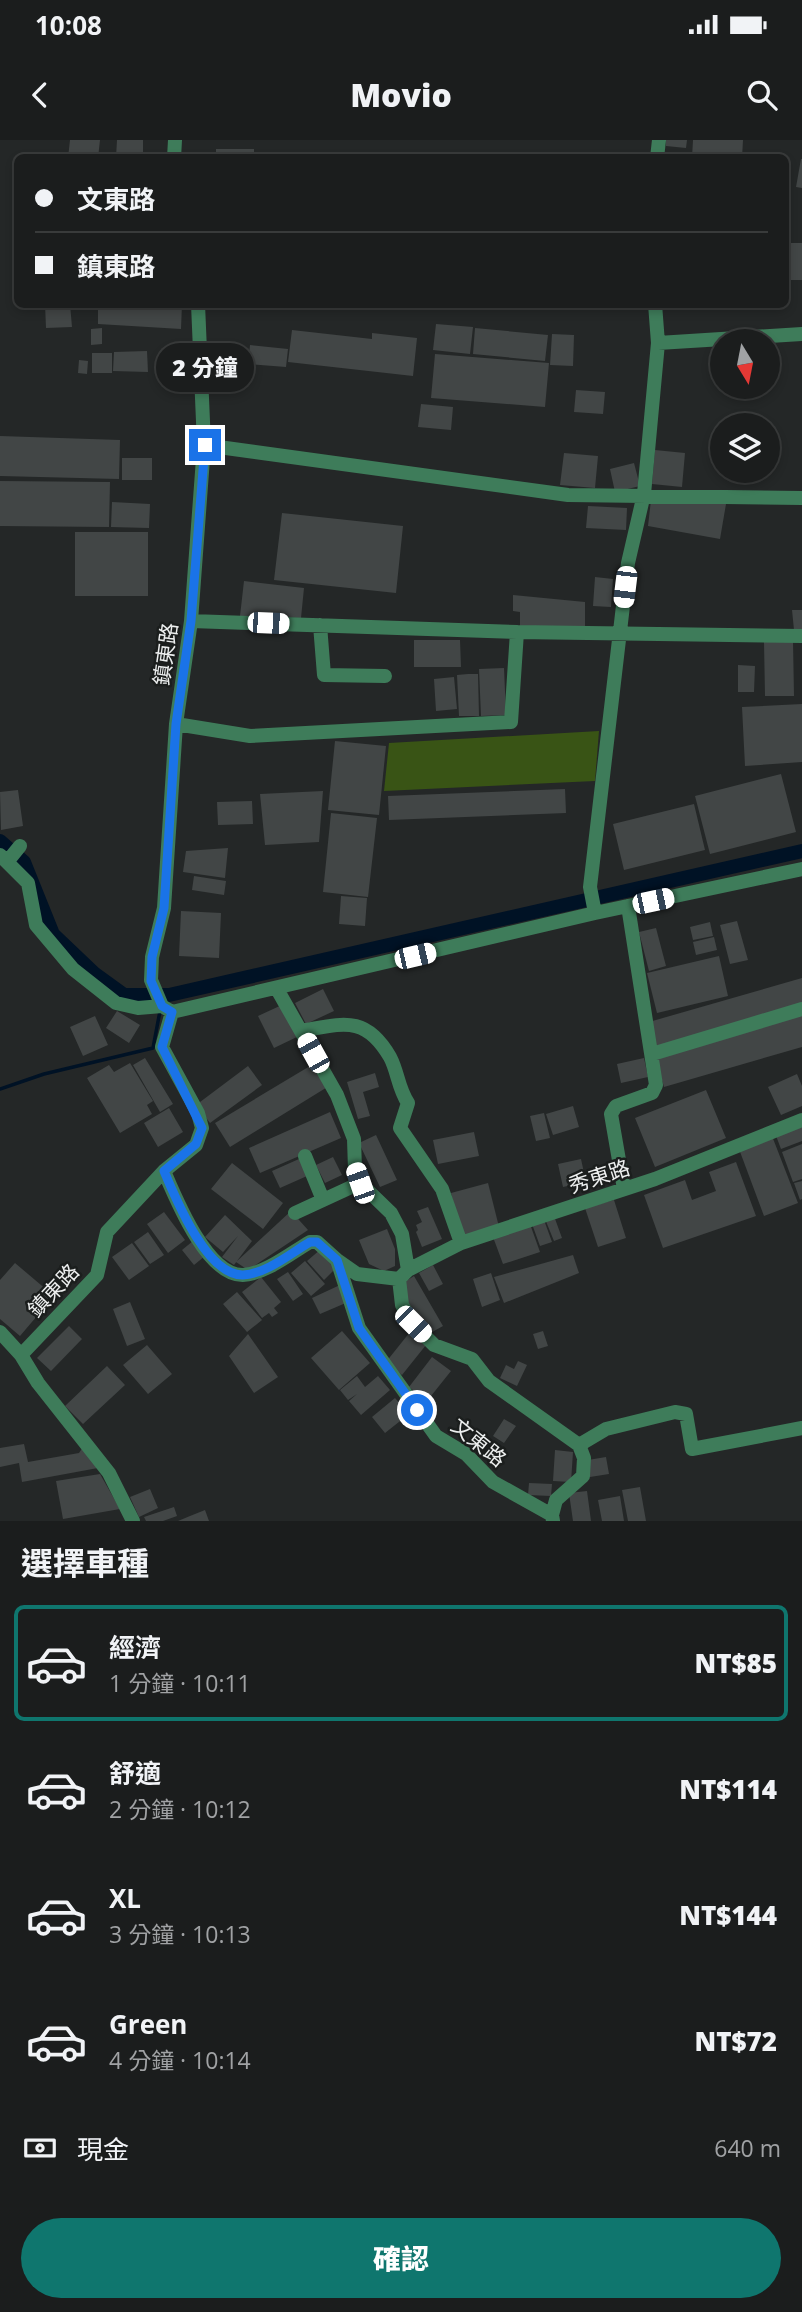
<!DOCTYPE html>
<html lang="zh-TW">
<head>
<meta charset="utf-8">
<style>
  body { margin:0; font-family:"Open Sans","Noto Sans TC",sans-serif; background:#242626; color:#f1f3f6; height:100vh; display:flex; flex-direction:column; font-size:26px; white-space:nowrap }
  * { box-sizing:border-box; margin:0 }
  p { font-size:23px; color:#a0a2a4 }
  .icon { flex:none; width:38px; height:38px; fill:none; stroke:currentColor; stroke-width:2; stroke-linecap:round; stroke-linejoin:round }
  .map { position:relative; height:1381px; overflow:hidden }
  .panel { display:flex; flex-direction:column; background:#1b1d1d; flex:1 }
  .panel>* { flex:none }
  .top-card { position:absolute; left:14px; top:14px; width:775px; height:154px; border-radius:10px; box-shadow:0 4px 10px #0003,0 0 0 2px #393b3b; display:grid; align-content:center; height:154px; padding:0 21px; background:#1b1d1d }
  .needle { width:46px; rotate:170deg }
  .fabs { position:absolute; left:710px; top:189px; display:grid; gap:14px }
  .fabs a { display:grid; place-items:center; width:70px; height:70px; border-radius:50%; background:#1b1d1d; box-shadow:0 4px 10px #0003,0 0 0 2px #393b3b; font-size:35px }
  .end { position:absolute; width:32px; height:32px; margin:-16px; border:9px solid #1a73e8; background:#fff; box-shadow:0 0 0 4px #fff }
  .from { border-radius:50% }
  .bubble { position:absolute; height:49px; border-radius:24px; background:#1b1d1d; box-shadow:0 4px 10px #0003,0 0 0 2px #393b3b; font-size:23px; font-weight:800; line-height:49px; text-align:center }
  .car { position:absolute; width:21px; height:42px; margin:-21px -10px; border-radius:9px; box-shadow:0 0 5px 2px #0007; background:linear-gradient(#fff 24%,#345 0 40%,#fff 0 76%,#345 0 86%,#fff 0) }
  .top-card b { display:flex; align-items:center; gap:24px; height:66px; font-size:26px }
  .top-card b+b { border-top:2px solid #393b3b }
  .top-card i { width:18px; height:18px; background:#f1f3f6 }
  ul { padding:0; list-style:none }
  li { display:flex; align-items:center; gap:21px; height:116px; margin:0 14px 10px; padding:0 7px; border:4px solid transparent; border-radius:10px }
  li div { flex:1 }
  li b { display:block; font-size:26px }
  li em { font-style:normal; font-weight:800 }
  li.active { border-color:#0f766e }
  li>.icon { width:63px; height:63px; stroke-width:1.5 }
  h2 { padding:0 21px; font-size:32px; line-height:84px }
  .pay { display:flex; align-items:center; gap:18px; height:77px; padding:0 21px; font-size:26px }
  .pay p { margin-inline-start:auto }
  .button { display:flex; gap:14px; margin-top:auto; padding:14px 21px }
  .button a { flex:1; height:80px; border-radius:42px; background:#0f766e; color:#fff; font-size:28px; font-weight:800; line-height:80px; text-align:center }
  .status { display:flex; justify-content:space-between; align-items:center; height:49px; padding:0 35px; background:#1b1d1d; direction:ltr }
  .status svg { height:19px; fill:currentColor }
  header { display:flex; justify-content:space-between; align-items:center; height:91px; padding:0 21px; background:#1b1d1d; font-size:32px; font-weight:800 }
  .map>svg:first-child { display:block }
</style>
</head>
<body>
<div class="status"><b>10:08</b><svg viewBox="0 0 49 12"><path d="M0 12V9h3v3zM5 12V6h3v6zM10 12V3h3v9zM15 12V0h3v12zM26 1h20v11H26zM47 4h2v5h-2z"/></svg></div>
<header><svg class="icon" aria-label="back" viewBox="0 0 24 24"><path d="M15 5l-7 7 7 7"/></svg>Movio<svg class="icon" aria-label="search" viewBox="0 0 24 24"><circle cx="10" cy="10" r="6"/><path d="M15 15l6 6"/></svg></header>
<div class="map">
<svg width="802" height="1381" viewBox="0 0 802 1381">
  <rect width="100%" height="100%" fill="#242727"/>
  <!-- green -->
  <path fill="#395415" d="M599,591l-4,50 -211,10 5,-48z"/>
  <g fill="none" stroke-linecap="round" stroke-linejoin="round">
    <!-- stream -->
    <path stroke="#001225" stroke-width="3.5" d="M0,949l44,-15 109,-26 7,-37"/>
    <!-- canal -->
    <path stroke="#001225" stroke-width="14" d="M0,701l24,21 29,72 42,40 29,21h45l633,-144"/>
  </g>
  <!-- building -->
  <path fill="#424646" d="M70,0h30l-2,18h-30z
    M117,0h26v18h-27z
    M666,0h21l-1,8 -20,-2z
    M693,0h50l-1,18h-50z
    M216,9h38v9h-38z
    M801,19h1v29l-6,-1z
    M786,103h16v37h-16z
    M45,164h25l2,23 -26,1z
    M98,164h84l-1,25 -83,-5z
    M436,184l37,3 -3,27 -37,-4z
    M102,188v16l-11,1v-16z
    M475,188l73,7 -3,26 -72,-7z
    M292,190l80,9v-6l45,5 -4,38 -125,-14z
    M552,194l22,1 -1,31 -23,-1z
    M250,205l38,4 -2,18 -38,-3z
    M147,211l1,21 -35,-1 1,-19z
    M92,213h20v20h-20z
    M435,214l114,9 -4,44 -114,-9z
    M79,220l9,1 -1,13 -9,-1z
    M576,250l29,2 -2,22 -29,-2z
    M421,264l32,3 -2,23 -33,-3z
    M0,296l120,4 -1,39 -119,-3z
    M655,310l30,3 -3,34 -30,-3z
    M564,313l34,3 -3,32 -35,-3z
    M122,318h30v22h-30z
    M634,323l6,23 -25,6 -5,-23z
    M0,341l110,1 -1,45 -109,-1z
    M651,360l75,4 -6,35 -72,-13z
    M112,362l38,2 -1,24 -38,-1z
    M588,366l39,2 -1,22 -40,-2z
    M282,373l121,13 -7,67 -122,-13z
    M75,392h73v64h-73z
    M595,437l18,2 -2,28 -18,-1z
    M244,441l60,7 -3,30 -61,-2z
    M513,455l72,7v25l-65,2v-17l-7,-1z
    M792,470h10v20h-8z
    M414,500h46l1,27h-47z
    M793,501l1,55h-29l-1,-54z
    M738,525l17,1 -1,26h-16z
    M504,528l2,47 -25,1 -2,-47z
    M468,534h10l1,42h-20l-2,-41z
    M454,537l3,32 -21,2 -2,-32z
    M802,564v58l-57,4 -3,-59z
    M335,601l51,5 -7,69 -51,-5z
    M781,634l15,58 -86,22 -15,-58z
    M565,649l1,24 -177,7 -1,-24z
    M18,650l5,36 -22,4 -1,-38z
    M323,651l-4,51 -54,3 -5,-51z
    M252,661l1,23 -35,1 -1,-23z
    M694,664l11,46 -81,20 -11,-46z
    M331,673l46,5 -9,79 -45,-5z
    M228,708l-3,30 -42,-6 3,-21z
    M194,736l32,5 -2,14 -32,-5z
    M341,756l26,2 -2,28 -26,-2z
    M181,771l40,2 -2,45 -40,-2z
    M737,781l11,39 -18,4 -10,-39z
    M710,782l3,14 -20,4 -3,-13z
    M656,788l10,38 -17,5 -10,-39z
    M714,797l3,13 -21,5 -3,-13z
    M719,816l9,40 -71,17 -10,-40z
    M802,838v26l-146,43 -7,-25z
    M323,849l11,22 -28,13 -11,-21z
    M284,864l15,32 -25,12 -16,-32z
    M117,871l23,14 -11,18 -23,-15z
    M802,874v33l-138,40 -9,-31z
    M95,876l13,29 -25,11 -13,-29z
    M145,918l28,46 -13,8 -27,-47z
    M644,918l4,19 -27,6 -4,-19z
    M130,923l23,38 -6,4 5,9 -32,19 -33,-55 22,-13 5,7z
    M315,923l14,23 -99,61 -15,-24z
    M248,926l14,19 -52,38 -14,-18z
    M375,933l4,14 -16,5 7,24 -12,3 -11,-37z
    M797,934l5,12v20l-21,9 -13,-28z
    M706,950l20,48 -71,29 -20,-49z
    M573,966l6,21 -26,8 -7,-21z
    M169,968l14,24 -25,15 -14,-24z
    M330,972l11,26 -81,35 -11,-25z
    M544,973l6,25 -14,3 -6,-25z
    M802,983v18l-21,8 -6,-16z
    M474,992l5,24 -41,8 -5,-24z
    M376,995l21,45 -17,7 -21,-44z
    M772,996l26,67 -34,13 -25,-67z
    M802,1004v35l-9,3 -11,-30z
    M333,1017l9,18 -17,8 -9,-18z
    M299,1019l8,17 -27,12 -8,-17z
    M581,1019l5,23 -23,5 -5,-23z
    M736,1022l20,54 -93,32 -19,-53 41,-15 7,20 24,-9 -7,-19z
    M232,1023l51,40 -20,26 -52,-40z
    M802,1041v18l-2,1 -6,-17z
    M488,1043l11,44 -38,9 -10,-43z
    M614,1060l12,38 -28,9 -13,-39z
    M428,1067l14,32 -20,8 -6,-15 2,-2 -2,-5 6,-3 -5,-11z
    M291,1071l17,19 -60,40 -12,-8z
    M164,1072l21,28 -17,13 -21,-29z
    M225,1075l27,26 -18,24 -12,-8 16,-21 -15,16 -18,-15z
    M554,1076l8,22 -8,3 -9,-22z
    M544,1080l8,22 -12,4 -8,-22z
    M530,1084l10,28 -37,12 -10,-27z
    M387,1089l8,20v17l-11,5 -15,-7 -10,-24z
    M148,1092l16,23 -14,9 -16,-22z
    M193,1101l12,15 -11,9 -12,-15z
    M132,1103l17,23 -20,14 -17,-23z
    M321,1109l16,18 -13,13 -17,-19z
    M573,1115l6,18 -75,30 -10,-26z
    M305,1121l20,23 -14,12 -20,-23z
    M15,1123l39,33 -34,40 -20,-17v-39z
    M433,1125l10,19 -14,7 -10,-18z
    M288,1132l15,22 -10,7 -16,-22z
    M491,1133l9,27 -18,7 -9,-28z
    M414,1136l29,50 -18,10 -24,-43 5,-12z
    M261,1137l20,25 -7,6 4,5 -6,4 -3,-4 -7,5 -20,-26z
    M340,1145l8,17 -28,12 -8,-16z
    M237,1152l25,28 -15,12 -24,-28z
    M130,1162l15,37 -18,7 -14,-37z
    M69,1186l13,13 -31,32 -14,-13z
    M342,1191l28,32 -31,27 -28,-32z
    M543,1191l5,15 -10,3 -5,-15z
    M410,1192l16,13 -24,30 -16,-13z
    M248,1194l30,43 -24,16 -25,-37z
    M147,1205l25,29 -24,20 -25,-29z
    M432,1217l19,14 -24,30 -18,-14z
    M518,1221l9,4 -10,21 -17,-8 6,-13 8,4z
    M107,1226l18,19 -42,39 -18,-18z
    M357,1236l8,11 13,-11 12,14 -29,25 -12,-14 8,-7 -9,6 -8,-10z
    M395,1258l14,16 -24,19 -13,-16z
    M504,1279l12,7 -12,17 -11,-7z
    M24,1304l4,18 51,-9 4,-6 15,21 -76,14 -3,-19 -19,4v-19z
    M555,1310l18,2 -2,30 -18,-1z
    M606,1317l3,17 -19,3 -2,-17z
    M100,1334l20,35 -57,10 -7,-38z
    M529,1343l23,1 -1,12 -23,-1z
    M640,1347l6,34h-18l-6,-31z
    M150,1349l8,19 -19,9 -9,-20z
    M587,1351l4,30h-18l-4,-28z
    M620,1356l4,25h-22l-4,-21z
    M174,1367l3,9 -14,5h-17l-2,-4z
    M205,1370l4,11h-31l12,-5z"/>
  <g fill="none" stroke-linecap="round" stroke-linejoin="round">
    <!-- minor -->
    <path stroke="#3e7c5a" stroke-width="14" d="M174,18l1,-18
      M657,18l2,-18
      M658,203l144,-9
      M204,305l364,50 234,3
      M191,481l326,11 285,4
      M320,485l4,50 61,1
      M176,584l74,12 261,-14 6,-90
      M0,715l28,28 8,42 37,44 43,34 22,5 24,-2 10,6 423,-99 207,-44
      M7,722l13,-16
      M595,773l-5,-26 38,-324 16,-69 14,-151 -3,-39
      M277,849l60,106 17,44 1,30 5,14 31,30 11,21 6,36 -9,9 3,26 11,19 21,21 38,14 17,22 90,64 5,13 -1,18 -27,24 -4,15
      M162,866l-11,-26 1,-23 12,-49 12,-184 15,-103 13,-176 -6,-141
      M301,891c41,-7 64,-17 89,26 8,15 8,31 18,46l-8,25 42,61 19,54
      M652,914l150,-45
      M305,1016l18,44
      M164,1031c12,28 43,105 79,104 22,-1 48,-22 67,-33h7l20,18 22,68 77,108 30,18 27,28 59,33 1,6
      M624,1049l-13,-75 5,-8 36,-13 4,-8 -28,-179
      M295,1073l65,-30
      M337,1120l20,14 42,5
      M408,1130l53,-27 194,-64 147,-59
      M0,1192l21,23
      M579,1305l27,-16 69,-17 11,2 6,35 110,-21
      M133,1381l-24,-48 -71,-90 -17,-28 76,-80 10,-43 57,-61 32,-26 6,-17 -4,-15 -36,-66 10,-35"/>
  </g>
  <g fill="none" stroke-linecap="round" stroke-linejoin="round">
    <!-- route -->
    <path stroke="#1a73e8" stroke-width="9" d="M205,305l-14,176 -15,103 -12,184 -12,49 -1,24 11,25 10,6 -10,35 40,81 -6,16 -32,27c12,28 43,105 79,104 23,-1 48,-22 67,-33h7l20,18 22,68 58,82"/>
  </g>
  <g text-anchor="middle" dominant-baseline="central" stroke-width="5" stroke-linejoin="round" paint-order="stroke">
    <!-- street labels -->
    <g font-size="21" fill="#edefef" stroke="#1b1e1d">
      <text transform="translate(165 514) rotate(-82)">鎮東路</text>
      <text transform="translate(599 1036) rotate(-18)">秀東路</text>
      <text transform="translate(53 1150) rotate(-47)">鎮東路</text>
      <text transform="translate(479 1302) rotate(39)">文東路</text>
    </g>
  </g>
</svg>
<div class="fabs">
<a><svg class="needle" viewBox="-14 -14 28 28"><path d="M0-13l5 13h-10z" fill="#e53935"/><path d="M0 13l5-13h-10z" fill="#a0a2a4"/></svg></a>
<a><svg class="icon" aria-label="layers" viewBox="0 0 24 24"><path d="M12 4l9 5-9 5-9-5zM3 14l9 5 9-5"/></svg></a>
</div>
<i class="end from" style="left:417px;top:1270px"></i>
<i class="end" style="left:205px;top:305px"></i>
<div class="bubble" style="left:156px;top:203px;width:98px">2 分鐘</div>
<i class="car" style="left:625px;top:447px;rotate:187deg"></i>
<i class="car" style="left:268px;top:483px;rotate:92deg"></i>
<i class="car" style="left:653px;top:761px;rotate:78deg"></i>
<i class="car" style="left:415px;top:816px;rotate:77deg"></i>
<i class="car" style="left:313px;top:913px;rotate:331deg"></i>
<i class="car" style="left:360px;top:1043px;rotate:341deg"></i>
<i class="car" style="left:413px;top:1184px;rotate:135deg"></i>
<div class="top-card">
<b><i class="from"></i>文東路</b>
<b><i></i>鎮東路</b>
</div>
</div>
<section class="panel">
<h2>選擇車種</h2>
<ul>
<li class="active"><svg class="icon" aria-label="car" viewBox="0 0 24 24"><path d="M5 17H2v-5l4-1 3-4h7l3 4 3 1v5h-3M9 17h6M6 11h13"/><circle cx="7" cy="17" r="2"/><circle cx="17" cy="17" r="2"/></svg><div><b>經濟</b><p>1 分鐘 · 10:11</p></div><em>NT$85</em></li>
<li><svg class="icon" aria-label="car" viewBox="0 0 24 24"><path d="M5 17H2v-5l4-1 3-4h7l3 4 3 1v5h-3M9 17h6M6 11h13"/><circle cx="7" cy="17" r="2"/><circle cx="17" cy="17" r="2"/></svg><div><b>舒適</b><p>2 分鐘 · 10:12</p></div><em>NT$114</em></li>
<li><svg class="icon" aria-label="car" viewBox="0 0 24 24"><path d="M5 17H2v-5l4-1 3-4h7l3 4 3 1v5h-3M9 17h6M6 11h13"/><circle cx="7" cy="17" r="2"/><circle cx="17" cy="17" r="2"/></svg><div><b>XL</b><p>3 分鐘 · 10:13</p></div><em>NT$144</em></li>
<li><svg class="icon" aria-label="car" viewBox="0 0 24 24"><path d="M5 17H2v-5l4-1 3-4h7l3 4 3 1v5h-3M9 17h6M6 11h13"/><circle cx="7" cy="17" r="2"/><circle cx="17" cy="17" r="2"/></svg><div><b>Green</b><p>4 分鐘 · 10:14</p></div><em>NT$72</em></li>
</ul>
<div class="pay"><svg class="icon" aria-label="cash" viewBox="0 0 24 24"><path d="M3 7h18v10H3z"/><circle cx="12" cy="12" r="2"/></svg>現金<p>640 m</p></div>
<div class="button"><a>確認</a></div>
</section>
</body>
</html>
